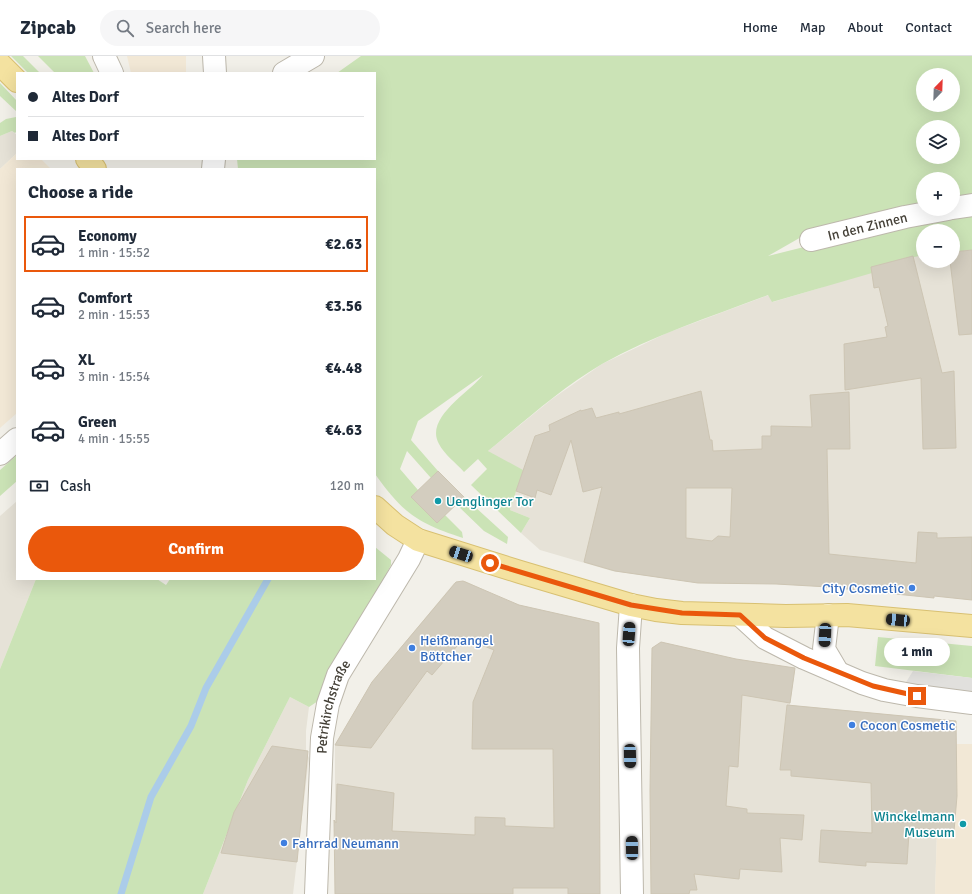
<!DOCTYPE html>
<html lang="en">
<head>
<meta charset="utf-8">
<style>
  body { margin:0; font-family:Signika,sans-serif; background:#f6f6f7; color:#1f2937; height:100vh; display:flex; flex-direction:column; font-size:15px; white-space:nowrap }
  * { box-sizing:border-box; margin:0 }
  p { font-size:13px; color:#747a83 }
  .icon { flex:none; width:22px; height:22px; fill:none; stroke:currentColor; stroke-width:2; stroke-linecap:round; stroke-linejoin:round }
  .map { position:relative; flex:1; overflow:hidden }
  .details { position:absolute; left:16px; top:112px; width:360px; height:412px; display:flex; flex-direction:column; background:#fff; border-radius:0px; box-shadow:0 4px 16px #0002 }
  .details>* { flex:none }
  .top-card { position:absolute; left:16px; top:16px; width:360px; height:88px; border-radius:0px; box-shadow:0 4px 16px #0002; display:grid; align-content:center; height:88px; padding:0 12px; background:#fff }
  .needle { width:26px; rotate:23deg }
  .tools { position:absolute; left:916px; top:12px; display:grid; gap:8px }
  .tools a { display:grid; place-items:center; width:44px; height:44px; border-radius:50%; background:#fff; box-shadow:0 4px 16px #0002; font-size:20px }
  .end { position:absolute; width:18px; height:18px; margin:-9px; border:5px solid #ea580c; background:#fff; box-shadow:0 0 0 2px #fff }
  .from { border-radius:50% }
  .bubble { position:absolute; height:28px; border-radius:14px; background:#fff; box-shadow:0 4px 16px #0002; font-size:13px; font-weight:800; line-height:28px; text-align:center }
  .car { position:absolute; width:12px; height:24px; margin:-12px -6px; border-radius:5px; box-shadow:0 0 3px 1px #0007; background:linear-gradient(#222 24%,#8ab4d8 0 40%,#222 0 76%,#8ab4d8 0 86%,#222 0) }
  .top-card b { display:flex; align-items:center; gap:14px; height:38px; font-size:15px }
  .top-card b+b { border-top:1px solid #e0e1e3 }
  .top-card i { width:10px; height:10px; background:#1f2937 }
  ul { padding:0; list-style:none }
  li { display:flex; align-items:center; gap:12px; height:56px; margin:0 8px 6px; padding:0 4px; border:2px solid transparent; border-radius:0px }
  li div { flex:1 }
  li b { display:block; font-size:15px }
  li em { font-style:normal; font-weight:800 }
  li.on { border-color:#ea580c }
  li>.icon { width:36px; height:36px; stroke-width:1.5 }
  h2 { padding:0 12px; font-size:18px; line-height:48px }
  .pay { display:flex; align-items:center; gap:10px; height:44px; padding:0 12px; font-size:15px }
  .pay p { margin-inline-start:auto }
  .cta { display:flex; gap:8px; margin-top:auto; padding:8px 12px }
  .cta a { flex:1; height:46px; border-radius:24px; background:#ea580c; color:#fff; font-size:16px; font-weight:800; line-height:46px; text-align:center }
  header { display:flex; align-items:center; gap:24px; box-sizing:border-box; height:56px; padding:0 20px; background:#fff; border-bottom:1px solid #e0e1e3 }
  header strong { font-size:19px }
  nav { display:flex; gap:22px; margin-inline-start:auto; font-size:14px }
  .search { width:280px; height:36px; background:#f6f6f7; display:flex; align-items:center; gap:10px; box-sizing:border-box; padding:0 14px; border-radius:22px; color:#747a83; font-size:15px }
  .map>svg:first-child { display:block }
</style>
</head>
<body>
<header>
<strong>Zipcab</strong>
<div class="search"><svg class="icon" aria-label="search" viewBox="0 0 24 24"><circle cx="10" cy="10" r="6"/><path d="M15 15l6 6"/></svg>Search here</div>
<nav><a>Home</a><a>Map</a><a>About</a><a>Contact</a></nav>
</header>
<div class="map">
<svg width="972" height="838" viewBox="0 0 972 838">
  <rect width="100%" height="100%" fill="#f2f0e9"/>
  <!-- residential -->
  <path fill="#e6e2d7" d="M12,75l5,4v18l-17,16v-33z
    M972,194v350l-38,-4v2l-105,-11 -53,-3 -78,-1 -86,-12 -72,-21 -19,-17 9,-15 -20,-8 6,-19 -28,-40 64,-52 50,-35 65,-31 102,-38 4,7 47,-14 51,-21 42,-11 10,-1v6h30z
    M17,445v78h19l-36,90v-153z
    M465,525l50,23 84,19 1,271h-265v-149l37,-63 82,-99z
    M661,586l75,17 59,9 -5,37 166,16 1,75 -3,35 -17,-1 -2,64h-284l-1,-94 2,-152z
    M290,641l19,10 -3,24v20l3,7 -16,136h-90l45,-114z"/>
  <!-- commercial -->
  <path fill="#f2e8d6" d="M127,0h59v17h-55z
    M17,97v6h24l10,10h-34v244l-17,15v-259z
    M956,688h16v150h-37l2,-64 17,1z"/>
  <!-- green -->
  <path fill="#cbe3b6" fill-rule="evenodd" d="M11,0h12l17,17h-12z
    M38,0h47l9,17h-39z
    M361,0h611v140l-19,4v-21h-30v28l-113,25 -42,24 64,-16 140,-27v37l-19,2v-21h-30v24l-51,12v6l-100,29 -4,-7c-55,21 -114,40 -166,69 -41,24 -77,57 -114,87l35,19 -13,40 20,8 -9,15 -50,-48 16,-16 -9,-10 -14,13c-8,-9 -20,-18 -25,-28 -15,-26 31,-52 44,-69l-65,46 -7,19 27,31 -7,7 -24,-27 -7,18 18,21 -7,7 26,26 8,-8 17,17 1,6c-46,-15 -60,-25 -88,-64v-305h-137l-1,-10h138v-86h-38zM923,19h30v30h-30zM923,71h30v30h-30z
    M0,27l17,18v11l-17,-16z
    M16,61l1,14 -2,2 -3,-2 -12,5v-13l6,-4z
    M17,399v26l-17,15v-26z
    M462,439l46,42 -1,7 -23,-13 -27,-26 7,-8z
    M375,491l16,13v5l-73,136 -9,6 -19,-10 -42,83 -45,114h-203v-225l36,-90h121l9,6 4,-6h205z
    M878,581l94,9v32l-97,-12z"/>
  <!-- parking -->
  <path fill="#e1e0dd" d="M913,615l59,7v17l-69,-8z"/>
  <g fill="none" stroke-linecap="round" stroke-linejoin="round">
    <!-- stream -->
    <path stroke="#abcce9" stroke-width="7" d="M121,838l30,-97 40,-71 15,-38 62,-109"/>
  </g>
  <!-- building -->
  <path fill="#d3cdbf" stroke="#cdc5b3" fill-rule="evenodd" d="M972,194v84l-13,1 -9,-74h3v-9z
    M913,200l29,117 12,-2 2,77 -33,1 -2,-71 -76,12 -1,-46 43,-7 -2,-10 3,-1 -9,-39 -5,1 -3,-21z
    M701,335l9,49h2l1,11 49,-2v-13h9v-10l41,1 -2,-32 39,-3 1,57h-23l2,105 87,9 2,-31 19,1v5l35,-1v63l-38,-4v2l-105,-11 -53,-3 -78,-1 -83,-12 -31,-9 18,-75 -19,5 -12,-52 -20,55 -14,-5 -2,8 -19,-7 19,-55 15,-5 -1,-6 32,-15v1l11,-3 4,10 23,-6v2zM686,432h46l-2,49 -12,-1 -6,5 -26,-3z
    M438,415l26,26 -27,26 -26,-26z
    M463,525l56,24 80,18 1,271h-32v-6h-55v6h-178l-1,-74 2,3 1,-39 57,9 -2,38 83,4v-18l30,1v8l49,2 -1,-79h-81l1,-47 21,-52 -30,-12 -32,37 -5,-4 -56,77 -36,-3 37,-63 84,-100z
    M661,586l75,17 59,9 -5,35 -48,-8 -4,72 -9,-1 -3,40 21,3v4l57,2 -2,25 -22,-2 2,34 -42,-3 -1,10 -45,-5 3,16h-7l-1,4h-38l-1,-103 2,-143z
    M787,649l169,16 1,75 -3,35 -40,-3v3l-5,1 -2,32 -41,-2v4l-47,-4 2,-32 51,3 -1,-50 -80,-7v-6h-11z
    M272,690l36,5 -11,111 -76,-9 13,-41z"/>
  <g fill="none" stroke-linecap="round" stroke-linejoin="round">
    <defs>
      <g id="minor">
        <path d="M104,0l8,17"/>
        <path d="M214,0l1,17"/>
        <path d="M284,17l29,-17"/>
        <path d="M213,113l1,-10"/>
        <path d="M953,152l19,-3"/>
        <path id="s1" d="M811,184l94,-23 43,-8"/>
        <path d="M0,398l17,-15"/>
        <path d="M631,549l-3,43 4,246"/>
        <path d="M740,559l25,23 39,20 58,25 22,7 33,6 55,7"/>
        <path d="M828,559l-4,34 13,22"/>
        <path id="s2" d="M316,838l6,-156 6,-34 10,-29 71,-116 9,-19"/>
      </g>
      <path id="major" d="M0,8l17,17
        M87,103l8,10
        M375,451l20,18 23,15 102,32 111,33 25,5 26,3 104,3 61,-1 125,11"/>
    </defs>
    <!-- minor casing -->
    <use href="#minor" stroke="#bdb8ac" stroke-width="24"/>
    <!-- major casing -->
    <use href="#major" stroke="#d8c072" stroke-width="24"/>
    <!-- minor -->
    <use href="#minor" stroke="#fff" stroke-width="22"/>
    <!-- major -->
    <use href="#major" stroke="#f4e2a0" stroke-width="22"/>
  </g>
  <g fill="none" stroke-linecap="round" stroke-linejoin="round">
    <!-- route -->
    <path stroke="#ea580c" stroke-width="5" d="M490,507l141,42 51,8 58,2 25,23 39,20 69,28 44,10"/>
  </g>
  <!-- markers -->
  <g fill="#0f9aa8" stroke="#fff" stroke-width="1.5">
    <circle cx="438" cy="445" r="4"/>
    <circle cx="963" cy="768" r="4"/>
  </g>
  <g fill="#3f7fe0" stroke="#fff" stroke-width="1.5">
    <circle cx="912" cy="532" r="4"/>
    <circle cx="412" cy="592" r="4"/>
    <circle cx="852" cy="669" r="4"/>
    <circle cx="284" cy="787" r="4"/>
  </g>
  <g text-anchor="middle" dominant-baseline="central" stroke-width="3" stroke-linejoin="round" paint-order="stroke">
    <!-- street labels -->
    <g font-size="14" fill="#454138" stroke="#fff">
      <text stroke="none"><textPath href="#s1" startOffset="58">In den Zinnen</textPath></text>
      <text stroke="none"><textPath href="#s2" startOffset="189">Petrikirchstraße</textPath></text>
    </g>
    <!-- culture labels -->
    <g font-size="14" fill="#0d838f" stroke="#fff" text-anchor="start">
      <text x="446" y="445">Uenglinger Tor</text>
      <text x="955" y="760" text-anchor="end">Winckelmann<tspan x="955" dy="16">Museum</tspan></text>
    </g>
    <!-- shop labels -->
    <g font-size="14" fill="#366cbe" stroke="#fff" text-anchor="start">
      <text x="904" y="532" text-anchor="end">City Cosmetic</text>
      <text x="420" y="584">Heißmangel<tspan x="420" dy="16">Böttcher</tspan></text>
      <text x="860" y="669">Cocon Cosmetic</text>
      <text x="292" y="787">Fahrrad Neumann</text>
    </g>
  </g>
</svg>
<div class="tools">
<a><svg class="needle" viewBox="-14 -14 28 28"><path d="M0-13l5 13h-10z" fill="#e53935"/><path d="M0 13l5-13h-10z" fill="#747a83"/></svg></a>
<a><svg class="icon" aria-label="layers" viewBox="0 0 24 24"><path d="M12 4l9 5-9 5-9-5zM3 14l9 5 9-5"/></svg></a>
<a>+</a>
<a>−</a>
</div>
<i class="end from" style="left:490px;top:507px"></i>
<i class="end" style="left:917px;top:640px"></i>
<div class="bubble" style="left:884px;top:582px;width:66px">1 min</div>
<i class="car" style="left:461px;top:498px;rotate:288deg"></i>
<i class="car" style="left:898px;top:564px;rotate:275deg"></i>
<i class="car" style="left:629px;top:578px;rotate:4deg"></i>
<i class="car" style="left:825px;top:579px;rotate:183deg"></i>
<i class="car" style="left:630px;top:700px;rotate:179deg"></i>
<i class="car" style="left:632px;top:792px;rotate:359deg"></i>
<div class="top-card">
<b><i class="from"></i>Altes Dorf</b>
<b><i></i>Altes Dorf</b>
</div>
<section class="details">
<h2>Choose a ride</h2>
<ul>
<li class="on"><svg class="icon" aria-label="car" viewBox="0 0 24 24"><path d="M5 17H2v-5l4-1 3-4h7l3 4 3 1v5h-3M9 17h6M6 11h13"/><circle cx="7" cy="17" r="2"/><circle cx="17" cy="17" r="2"/></svg><div><b>Economy</b><p>1 min · 15:52</p></div><em>€2.63</em></li>
<li><svg class="icon" aria-label="car" viewBox="0 0 24 24"><path d="M5 17H2v-5l4-1 3-4h7l3 4 3 1v5h-3M9 17h6M6 11h13"/><circle cx="7" cy="17" r="2"/><circle cx="17" cy="17" r="2"/></svg><div><b>Comfort</b><p>2 min · 15:53</p></div><em>€3.56</em></li>
<li><svg class="icon" aria-label="car" viewBox="0 0 24 24"><path d="M5 17H2v-5l4-1 3-4h7l3 4 3 1v5h-3M9 17h6M6 11h13"/><circle cx="7" cy="17" r="2"/><circle cx="17" cy="17" r="2"/></svg><div><b>XL</b><p>3 min · 15:54</p></div><em>€4.48</em></li>
<li><svg class="icon" aria-label="car" viewBox="0 0 24 24"><path d="M5 17H2v-5l4-1 3-4h7l3 4 3 1v5h-3M9 17h6M6 11h13"/><circle cx="7" cy="17" r="2"/><circle cx="17" cy="17" r="2"/></svg><div><b>Green</b><p>4 min · 15:55</p></div><em>€4.63</em></li>
</ul>
<div class="pay"><svg class="icon" aria-label="cash" viewBox="0 0 24 24"><path d="M3 7h18v10H3z"/><circle cx="12" cy="12" r="2"/></svg>Cash<p>120 m</p></div>
<div class="cta"><a>Confirm</a></div>
</section>
</div>
</body>
</html>
